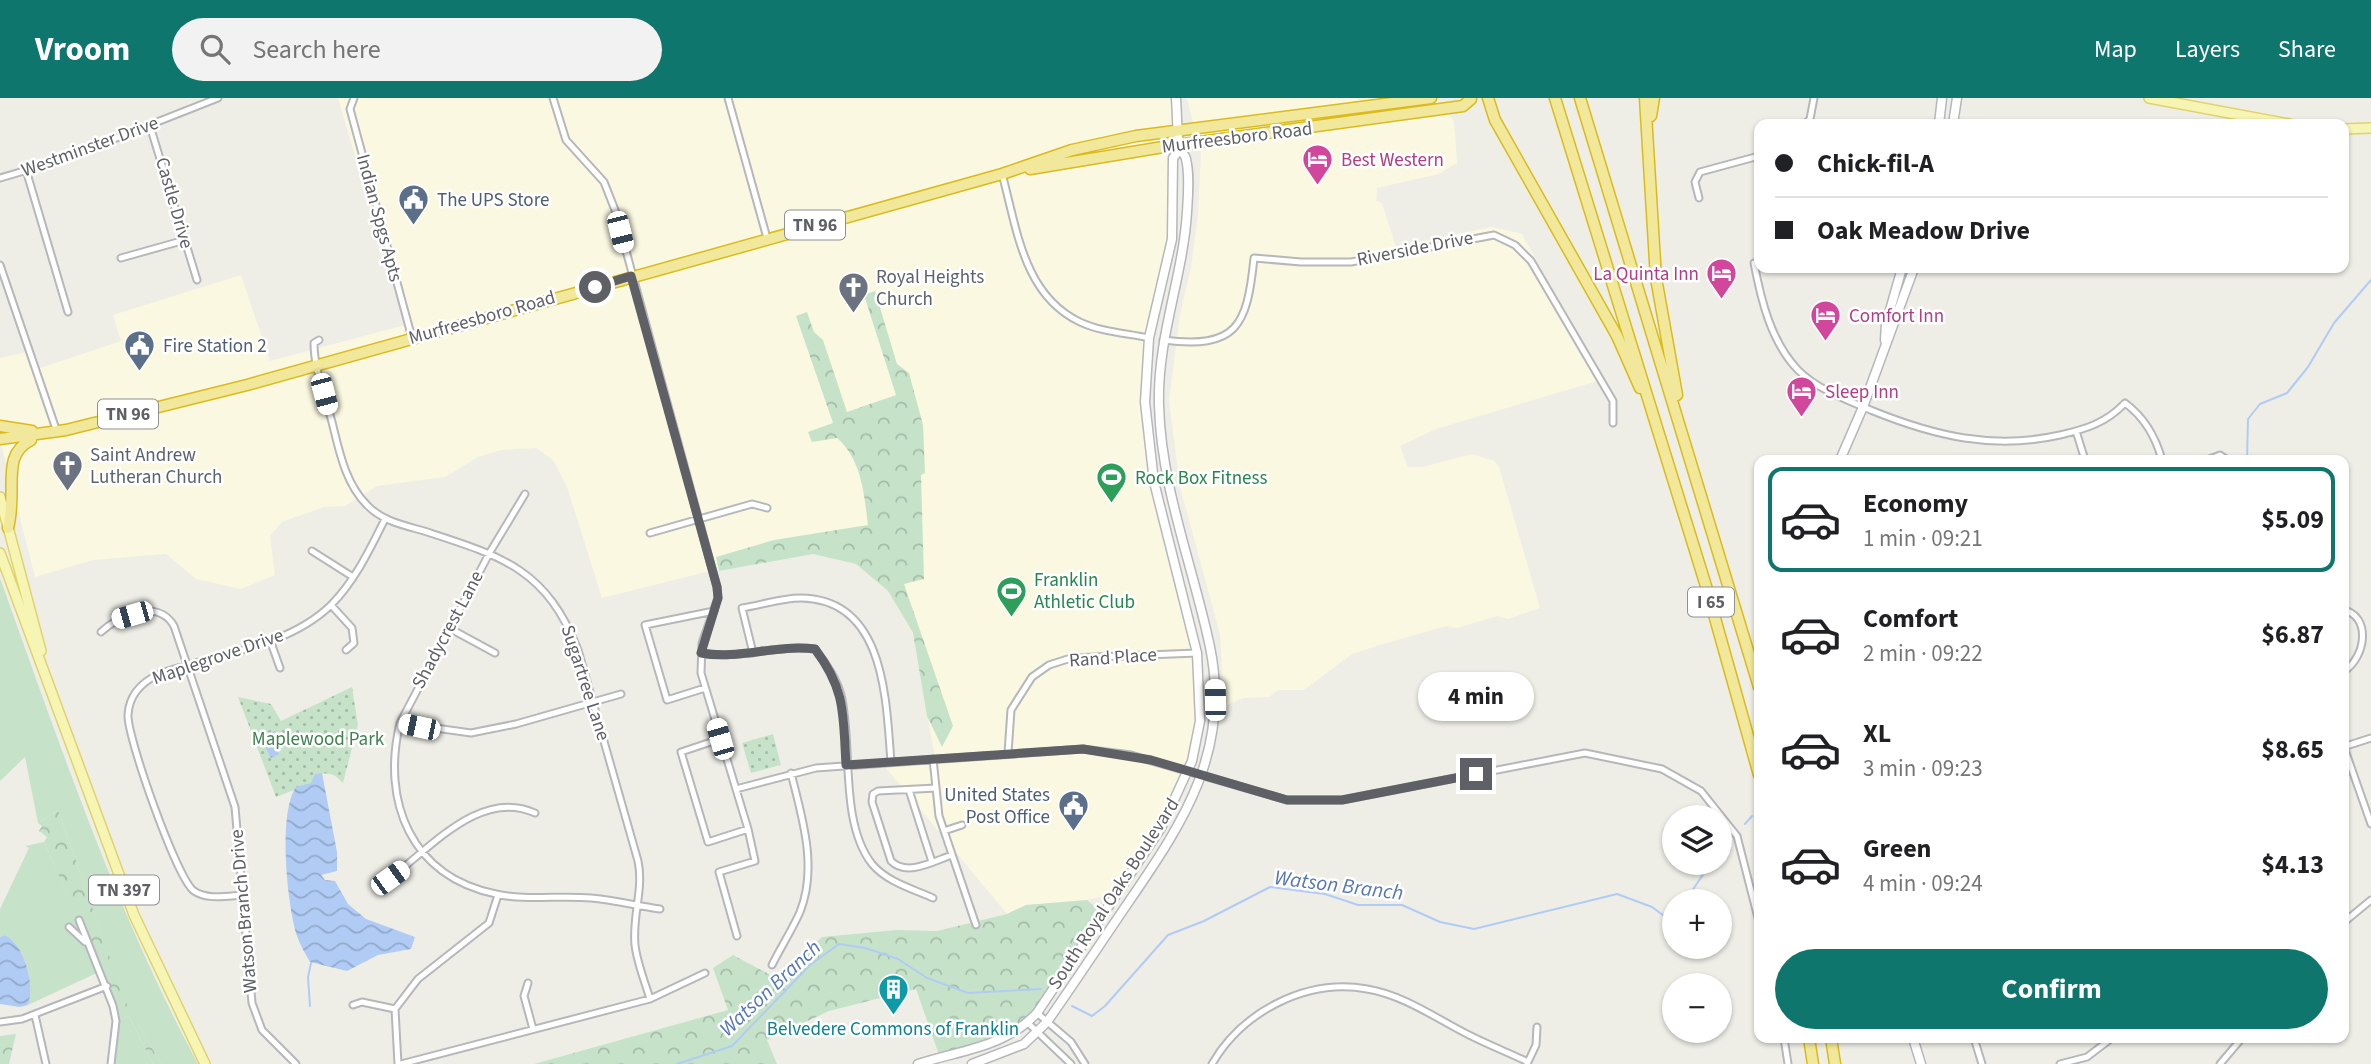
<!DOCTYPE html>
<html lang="en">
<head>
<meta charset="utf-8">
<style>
  body { margin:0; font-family:"Source Sans 3",sans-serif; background:#f2f2f2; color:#202124; height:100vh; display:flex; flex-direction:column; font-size:26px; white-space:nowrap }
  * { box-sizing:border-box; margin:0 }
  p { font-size:23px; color:#757577 }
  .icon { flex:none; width:38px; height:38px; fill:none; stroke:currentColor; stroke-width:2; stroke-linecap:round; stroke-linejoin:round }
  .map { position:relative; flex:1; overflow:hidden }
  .drawer { position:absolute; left:1754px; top:357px; width:595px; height:588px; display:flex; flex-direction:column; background:#fff; border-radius:14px; box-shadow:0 2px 5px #0004 }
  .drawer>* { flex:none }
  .top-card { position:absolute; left:1754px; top:21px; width:595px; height:154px; border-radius:14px; box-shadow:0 2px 5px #0004; display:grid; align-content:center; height:154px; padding:0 21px; background:#fff }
  .controls { position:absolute; left:1662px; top:707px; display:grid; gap:14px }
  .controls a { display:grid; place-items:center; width:70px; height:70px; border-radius:50%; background:#fff; box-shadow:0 2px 5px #0004; font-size:35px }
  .end { position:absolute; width:32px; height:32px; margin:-16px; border:9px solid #5e6065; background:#fff; box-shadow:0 0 0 4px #fff }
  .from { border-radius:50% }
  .bubble { position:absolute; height:49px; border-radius:24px; background:#fff; box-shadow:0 2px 5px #0004; font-size:23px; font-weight:700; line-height:49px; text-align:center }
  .car { position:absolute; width:21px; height:42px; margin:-21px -10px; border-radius:9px; box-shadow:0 0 5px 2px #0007; background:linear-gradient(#fff 24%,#345 0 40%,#fff 0 76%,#345 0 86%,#fff 0) }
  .top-card b { display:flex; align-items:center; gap:24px; height:66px; font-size:26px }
  .top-card b+b { border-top:2px solid #e0e0e0 }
  .top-card i { width:18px; height:18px; background:#202124 }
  ul { padding:12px 0 0; list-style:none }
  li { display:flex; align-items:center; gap:21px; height:105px; margin:0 14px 10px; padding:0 7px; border:4px solid transparent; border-radius:14px }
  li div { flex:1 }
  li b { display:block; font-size:26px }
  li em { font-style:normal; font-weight:700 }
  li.active { border-color:#0f766e }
  li>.icon { width:63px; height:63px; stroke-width:1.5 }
  .cta { display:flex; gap:14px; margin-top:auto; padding:14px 21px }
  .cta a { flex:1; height:80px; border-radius:42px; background:#0f766e; color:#fff; font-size:28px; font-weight:700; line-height:80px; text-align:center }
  header { display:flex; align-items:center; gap:42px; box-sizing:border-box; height:98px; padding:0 35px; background:#0f766e; color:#fff }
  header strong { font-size:33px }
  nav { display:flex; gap:38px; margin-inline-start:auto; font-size:24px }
  .search { width:490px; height:63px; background:#f2f2f2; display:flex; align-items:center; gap:18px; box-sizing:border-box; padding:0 24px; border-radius:38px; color:#757577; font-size:26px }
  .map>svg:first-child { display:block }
</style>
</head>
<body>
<header>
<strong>Vroom</strong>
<div class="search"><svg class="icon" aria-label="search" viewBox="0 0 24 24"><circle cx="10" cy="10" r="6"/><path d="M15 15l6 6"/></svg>Search here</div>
<nav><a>Map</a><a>Layers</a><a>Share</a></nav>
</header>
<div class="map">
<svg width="2371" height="966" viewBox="0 0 2371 966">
  <defs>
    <pattern id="forest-crowns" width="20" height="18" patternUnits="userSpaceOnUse" patternTransform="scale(1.75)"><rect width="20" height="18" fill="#c6e3ca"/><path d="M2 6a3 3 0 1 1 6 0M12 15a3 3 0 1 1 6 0" fill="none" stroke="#a4bba8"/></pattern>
    <pattern id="park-dots" width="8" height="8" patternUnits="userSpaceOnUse" patternTransform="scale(1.75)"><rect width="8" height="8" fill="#c6e3ca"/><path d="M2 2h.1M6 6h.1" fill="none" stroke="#a4bba8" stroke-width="1.8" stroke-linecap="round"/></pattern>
    <pattern id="water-waves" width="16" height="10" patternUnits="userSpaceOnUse" patternTransform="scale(1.75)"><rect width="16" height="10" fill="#b0ccf5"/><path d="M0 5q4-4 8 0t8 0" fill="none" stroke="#92a9ca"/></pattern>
  </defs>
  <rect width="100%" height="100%" fill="#eeeee7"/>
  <!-- commercial -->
  <path fill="#faf8e0" d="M338,0h838l-4,48 2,68 -25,124 -3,99 51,216 3,68 -23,79 -59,93 -31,7 -61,5 -19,9 -126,-152 54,-4 -22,-124 -25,-43 -32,-27 -43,-10 -107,18 -104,26 -35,-111 -14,-27 -17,-12 -35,2 -23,7 -33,20 -68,9 -32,20 -21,1 -42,15 -12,14 5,39 -34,14 -45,-10 -30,-25 -73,6 -58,17 -35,-137v-82l27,-6 7,18 87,-29 -8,-26 128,-40 29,86 135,-36z
    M1187,0h248l19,23 3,42 -18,11 -62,14 -1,13 6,2 14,44 96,-20 30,7 79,146 -165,49 -36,17 8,21h14l50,-13 22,7 5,6 41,141 -32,11 -11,-3 -40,12 -11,-2 -66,19 -28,9 -48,36h-26l-9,7 -25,1 -20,8 -4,-72 -40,-147 -11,-86 11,-87 11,-46 7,-53 3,-62z"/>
  <!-- grass -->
  <path fill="#c6e3ca" d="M0,480c59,164 115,332 198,486h-37l-36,-62 -67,-192 -20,13 -13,-66 -25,24z
    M44,744l57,129 -73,34c7,-20 -3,-60 -23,-70l-5,2v-28l29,-61 -4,-2z
    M129,918l24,48h-42l5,-43z"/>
  <!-- forest -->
  <path fill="url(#forest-crowns)" d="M875,193l22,73 12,9 14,52 2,48 -4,2 3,104 -20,5 49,142 -11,21 -15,-31 -14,-83 -25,-42 -32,-27 -43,-10 -94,17 -3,-14 58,-17 94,-15c-4,-31 -6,-65 -31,-87l-25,4 -4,-10 25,-9 -37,-107 11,-4 7,20 9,8 24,72 49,-17 -32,-100z
    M58,712l67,191 36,63h-8l-24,-48 -13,5 -7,-30 -65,-149 3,-5 -8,-6 3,-5 -4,-3z
    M1087,802l17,15 -67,98 -22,20 -66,22 -11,-3 -22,-63 -87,22 -62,29 10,24h-243l194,-54 -15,-42 20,-13 45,24 44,-42 74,-7 41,1 70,-17 19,-9z
    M16,936l-7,30h-9v-28z"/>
  <!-- park -->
  <path fill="url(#park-dots)" d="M352,589l6,38 -15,58c-10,-11 -15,-10 -28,-9l-3,9 -36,14 -38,-100 33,7 10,17z
    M773,636l8,31 -30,8 -9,-30z"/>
  <!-- water -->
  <path fill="url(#water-waves)" d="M275,633l5,8 -7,4 6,11 -8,4 -10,-19z
    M322,675l15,79v19l-16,4 4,5 10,1 13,23 18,15 49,18 -4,12 -33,6 -31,16 -37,-9c-5,-9 -11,-19 -14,-29 -9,-31 -18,-120 0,-146l15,-4 4,-9z
    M5,837c20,10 30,50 23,70l-8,2 -20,-3v-67z"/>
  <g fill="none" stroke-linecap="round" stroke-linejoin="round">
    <!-- stream -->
    <path stroke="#b0ccf5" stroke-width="2" d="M2247,362l1,-41 12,-15 27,-11 21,-26 26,-44 37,-43
      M1745,726l7,-8
      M1720,753l7,-7
      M1685,803l26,-38
      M310,908l-2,-29 3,-14
      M1072,908l20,10 13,-10 63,-71 36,-14 66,-34 55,7 33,11h44l38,17 34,7 143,-35 35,13 19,14 4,-5
      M677,966l55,-18 78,-81 29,-21 26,4 33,11 29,19 41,15 73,-4"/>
    <defs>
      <path id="street" d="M354,0l-4,11 62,229
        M553,0l13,42 38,42 11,28 102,377 1,11 -16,45 -1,30 47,156 7,32 -36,11 18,64
        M728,0l39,140
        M1805,26l5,-5 4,-21
        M150,28l47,154
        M26,72l42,142
        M1002,76c15,54 21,121 78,148 21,10 46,11 69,16
        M0,80l58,-17 160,-63
        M1699,100l-4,-16 5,-10 59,-16
        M121,160l64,-18
        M1754,165c7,37 17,79 44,107 20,20 49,30 75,41 62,25 120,39 187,24 26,-6 46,-12 65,-32 19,14 31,35 37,57
        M0,167l57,167
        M319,242l-5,3c0,26 11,53 18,79 7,28 13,61 35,83 15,16 36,20 57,26 77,25 122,37 154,119l60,211c6,28 -6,55 -3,84 2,18 10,37 15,54
        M1163,242c74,9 84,-13 91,-82l47,4h50l143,-27 21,10 16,16 82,140v22
        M2076,333l9,29
        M2207,362l13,-5 8,5
        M525,396l-35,58 -90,171c-19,78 11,154 96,171 30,7 64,1 95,4 23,2 46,8 69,11
        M650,435l102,-29 15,4
        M312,453l41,26
        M331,507l21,23 2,15 -8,7
        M2343,512c28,5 24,47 0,62
        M449,530l46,25
        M101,534c18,-17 57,-34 73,-6l61,181 17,196 10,27 34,34
        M270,542l10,28
        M701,555c38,7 75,-9 114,-4 11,15 21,28 26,46 12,48 -2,127 31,169 15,18 41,25 61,34
        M753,555l-11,-45c19,-3 40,-10 59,-10 84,1 85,101 90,164
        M705,590l-38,12 -22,-75 69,-14
        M400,625l71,10 45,-9 105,-30
        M720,641l-39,13 27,90 40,-13
        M2343,649l28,-9
        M2344,649l27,77
        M1008,655l3,-43 21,-33 17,-12 22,-7 126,-5
        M933,661l6,57 37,109
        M936,690l-58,3 -5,3 -1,8 19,59c16,16 43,0 61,-6
        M736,691l80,-21 267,-19 48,6 156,45h55l243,-47 77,16 39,22 36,45 22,86
        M909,692l23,72
        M944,733l18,-6
        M390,780c40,-29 90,-90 145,-65
        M242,797c-15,1 -35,5 -48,-4 -17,-12 -67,-154 -66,-176 1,-20 14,-33 31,-41 56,-20 128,-26 172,-69 24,-24 39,-56 54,-86
        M79,822l34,86 3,15 -5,43
        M2343,825l28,-23
        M69,829l16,15
        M772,867c9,-18 20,-35 28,-53 18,-45 2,-95 -9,-139
        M528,885l-4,13 9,33
        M353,907l9,-3 33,7
        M1037,915l34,29 14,22
        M35,917l11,49
        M0,924l22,-3 85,-33
        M1028,925l43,41
        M1784,940l4,26
        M1974,940l8,26
        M398,966l-3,-55 23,-30 71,-56 9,-28
        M401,966l249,-65 55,-26
        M1212,966c30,-52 94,-86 155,-75 37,6 70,30 102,46 20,10 40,18 59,27
        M1527,966l9,-19 1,-18
        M2060,966l27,-7 25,-19
        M2220,966l22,-26"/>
      <path id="secondary" d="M1939,26l3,-26
        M1953,26l4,-26
        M1885,242l1,-16 16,-56
        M1840,362l23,-53 51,-139
        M1913,940l8,26
        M918,966c42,-14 86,-16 119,-51l124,-185 31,-67 8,-40 -3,-68 -43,-171 -9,-80 4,-64 23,-99 1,-81 7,-9
        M972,966l52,-20 23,-22c28,-40 55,-81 83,-122 55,-80 101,-151 80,-253 -17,-81 -49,-159 -51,-242 -2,-67 24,-128 28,-193 1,-16 3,-37 -1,-53 -1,-5 -6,-8 -7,-14 -2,-15 -2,-31 -3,-47"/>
      <path id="primary" d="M2149,0l140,26
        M2343,31l28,-1
        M0,399l41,154
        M0,455l134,362 71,149"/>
      <path id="highway" d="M1488,0l7,22 122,216 23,52
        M1555,0l151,488 53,189
        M1580,0l179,589
        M1645,0l11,180 21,117
        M1651,18l3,-18
        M1030,71l133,-22 300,-41 8,-7
        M0,328l32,5
        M0,341l66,-9 181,-45 755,-211 70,-24 64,-14 295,-38
        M8,430c10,-40 -8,-72 23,-88
        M1809,940l4,26
        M1831,940l4,26"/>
    </defs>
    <!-- street casing -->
    <use href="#street" stroke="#b6b7bb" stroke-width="9"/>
    <!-- secondary casing -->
    <use href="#secondary" stroke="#b5b7bc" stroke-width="11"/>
    <!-- primary casing -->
    <use href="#primary" stroke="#e1d26c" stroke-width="12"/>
    <!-- highway casing -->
    <use href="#highway" stroke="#dabb1b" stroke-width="13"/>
    <!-- street -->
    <use href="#street" stroke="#fff" stroke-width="5"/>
    <!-- secondary -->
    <use href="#secondary" stroke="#fff" stroke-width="8"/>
    <!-- primary -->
    <use href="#primary" stroke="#f6f5b4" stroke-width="9"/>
    <!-- highway -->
    <use href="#highway" stroke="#f1e89b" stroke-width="10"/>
  </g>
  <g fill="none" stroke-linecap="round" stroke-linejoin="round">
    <!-- route -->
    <path stroke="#5e6065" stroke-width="9" d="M595,189l36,-11 86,311 1,11 -17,55c38,7 75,-9 114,-4 31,41 28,66 31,116l237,-16 68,11 136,40h55l134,-26"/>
  </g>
  <!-- icons -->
  <defs>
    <symbol id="hotel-pin" viewBox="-11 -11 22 30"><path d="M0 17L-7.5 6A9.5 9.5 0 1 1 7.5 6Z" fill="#d1479c" stroke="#fff"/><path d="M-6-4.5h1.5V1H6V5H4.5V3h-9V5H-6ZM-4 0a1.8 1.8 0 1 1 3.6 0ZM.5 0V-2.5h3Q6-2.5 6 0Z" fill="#fff"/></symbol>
    <symbol id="civic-pin" viewBox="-11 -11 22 30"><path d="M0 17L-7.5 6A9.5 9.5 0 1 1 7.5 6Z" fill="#5c6f8a" stroke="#fff"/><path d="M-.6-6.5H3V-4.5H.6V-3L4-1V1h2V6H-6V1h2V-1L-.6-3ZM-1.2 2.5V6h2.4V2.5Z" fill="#fff"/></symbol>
    <symbol id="church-pin" viewBox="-11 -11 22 30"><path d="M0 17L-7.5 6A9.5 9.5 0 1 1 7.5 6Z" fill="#6b7280" stroke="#fff"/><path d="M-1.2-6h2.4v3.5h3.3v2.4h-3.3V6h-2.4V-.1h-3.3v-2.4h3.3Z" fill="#fff"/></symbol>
    <symbol id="stadium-pin" viewBox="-11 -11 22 30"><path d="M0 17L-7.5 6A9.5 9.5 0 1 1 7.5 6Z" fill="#2e9e5b" stroke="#fff"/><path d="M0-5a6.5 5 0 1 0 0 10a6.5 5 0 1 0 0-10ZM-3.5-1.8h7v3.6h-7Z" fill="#fff"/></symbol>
    <symbol id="building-pin" viewBox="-11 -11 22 30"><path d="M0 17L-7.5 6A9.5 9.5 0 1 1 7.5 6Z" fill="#0f9aa8" stroke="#fff"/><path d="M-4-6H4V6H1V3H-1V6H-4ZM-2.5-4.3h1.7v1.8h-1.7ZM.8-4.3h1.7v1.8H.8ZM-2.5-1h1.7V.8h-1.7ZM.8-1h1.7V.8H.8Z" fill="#fff"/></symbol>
  </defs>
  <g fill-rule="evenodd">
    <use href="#hotel-pin" x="1300" y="44" width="35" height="47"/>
    <use href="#civic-pin" x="396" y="84" width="35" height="47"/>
    <use href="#hotel-pin" x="1704" y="158" width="35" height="47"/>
    <use href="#church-pin" x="836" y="172" width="35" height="47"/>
    <use href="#hotel-pin" x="1808" y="200" width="35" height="47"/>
    <use href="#civic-pin" x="122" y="230" width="35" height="47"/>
    <use href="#hotel-pin" x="1784" y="276" width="35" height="47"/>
    <use href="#church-pin" x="50" y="350" width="35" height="47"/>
    <use href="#stadium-pin" x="1094" y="362" width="35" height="47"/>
    <use href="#stadium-pin" x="994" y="476" width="35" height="47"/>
    <use href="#civic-pin" x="1056" y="690" width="35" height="47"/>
    <use href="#building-pin" x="876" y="874" width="35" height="47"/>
  </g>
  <g text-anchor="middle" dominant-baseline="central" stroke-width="5" stroke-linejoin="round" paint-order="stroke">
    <!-- shield labels -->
    <g fill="#fff" stroke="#8e9093" stroke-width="2">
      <rect x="785" y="112.5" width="60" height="29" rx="5"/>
      <rect x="98" y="301.5" width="60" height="29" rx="5"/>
      <rect x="1688" y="489.5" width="46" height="29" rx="5"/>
      <rect x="89" y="777.5" width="70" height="29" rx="5"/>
    </g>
    <g font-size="18" font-weight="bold" fill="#5e6065">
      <text x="815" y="127">TN 96</text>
      <text x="128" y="316">TN 96</text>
      <text x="1711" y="504">I 65</text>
      <text x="124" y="792">TN 397</text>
    </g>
    <!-- street labels -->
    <g font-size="19" fill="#5e6065" stroke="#fff">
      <text transform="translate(1237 40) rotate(-7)">Murfreesboro Road</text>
      <text transform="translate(90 49) rotate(-20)">Westminster Drive</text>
      <text transform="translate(174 105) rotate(74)">Castle Drive</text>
      <text transform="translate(379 120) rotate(75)">Indian Spgs Apts</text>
      <text transform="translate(1415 151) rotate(-11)">Riverside Drive</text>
      <text transform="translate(482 220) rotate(-16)">Murfreesboro Road</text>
      <text transform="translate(448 532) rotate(-62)">Shadycrest Lane</text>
      <text transform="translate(218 559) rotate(-19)">Maplegrove Drive</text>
      <text transform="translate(1113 560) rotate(-4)">Rand Place</text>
      <text transform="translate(585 585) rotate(72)">Sugartree Lane</text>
      <text transform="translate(1114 796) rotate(-57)">South Royal Oaks Boulevard</text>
      <text transform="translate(244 813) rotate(-95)">Watson Branch Drive</text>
    </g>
    <!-- hotel labels -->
    <g font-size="19" fill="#b23c85" stroke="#fff" text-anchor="start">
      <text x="1341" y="62">Best Western</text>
      <text x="1699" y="176" text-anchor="end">La Quinta Inn</text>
      <text x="1849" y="218">Comfort Inn</text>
      <text x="1825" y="294">Sleep Inn</text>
    </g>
    <!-- service labels -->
    <g font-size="19" fill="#4e5e75" stroke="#fff" text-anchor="start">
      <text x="437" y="102">The UPS Store</text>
      <text x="163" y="248">Fire Station 2</text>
      <text x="1050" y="697" text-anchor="end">United States<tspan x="1050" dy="22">Post Office</tspan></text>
    </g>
    <!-- worship labels -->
    <g font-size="19" fill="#5b616d" stroke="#fff" text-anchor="start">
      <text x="876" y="179">Royal Heights<tspan x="876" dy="22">Church</tspan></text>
      <text x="90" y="357">Saint Andrew<tspan x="90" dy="22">Lutheran Church</tspan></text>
    </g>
    <!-- leisure labels -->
    <g font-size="19" fill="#27864d" stroke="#fff" text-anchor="start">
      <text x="1135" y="380">Rock Box Fitness</text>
      <text x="1034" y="482">Franklin<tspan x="1034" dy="22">Athletic Club</tspan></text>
    </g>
    <!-- park labels -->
    <g font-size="19" fill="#40824d" stroke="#fff">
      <text x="318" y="641">Maplewood Park</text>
    </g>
    <!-- culture labels -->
    <g font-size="19" fill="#0d838f" stroke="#fff">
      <text x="893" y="931">Belvedere Commons of Franklin</text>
    </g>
    <!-- water labels -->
    <g font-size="21" font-style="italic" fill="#5475b6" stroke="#fff">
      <text transform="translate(1339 787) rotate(7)">Watson Branch</text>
      <text transform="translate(770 890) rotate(-43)">Watson Branch</text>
    </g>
  </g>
</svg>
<div class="controls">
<a><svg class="icon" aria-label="layers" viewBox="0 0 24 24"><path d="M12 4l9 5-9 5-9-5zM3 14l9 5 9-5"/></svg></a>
<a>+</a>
<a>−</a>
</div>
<i class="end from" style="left:595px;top:189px"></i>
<i class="end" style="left:1476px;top:676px"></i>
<div class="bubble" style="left:1418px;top:574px;width:116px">4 min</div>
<i class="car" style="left:620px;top:134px;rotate:166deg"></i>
<i class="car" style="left:324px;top:296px;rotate:165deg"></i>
<i class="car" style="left:132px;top:517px;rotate:254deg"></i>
<i class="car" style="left:1215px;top:602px;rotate:359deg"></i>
<i class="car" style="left:419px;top:629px;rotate:282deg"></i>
<i class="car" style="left:720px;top:641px;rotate:344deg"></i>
<i class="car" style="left:390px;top:780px;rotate:54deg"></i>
<div class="top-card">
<b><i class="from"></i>Chick-fil-A</b>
<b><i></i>Oak Meadow Drive</b>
</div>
<section class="drawer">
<ul>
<li class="active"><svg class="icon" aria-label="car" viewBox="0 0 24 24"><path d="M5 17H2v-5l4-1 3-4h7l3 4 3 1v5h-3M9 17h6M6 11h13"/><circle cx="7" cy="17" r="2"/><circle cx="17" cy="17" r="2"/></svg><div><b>Economy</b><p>1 min · 09:21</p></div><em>$5.09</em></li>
<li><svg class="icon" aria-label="car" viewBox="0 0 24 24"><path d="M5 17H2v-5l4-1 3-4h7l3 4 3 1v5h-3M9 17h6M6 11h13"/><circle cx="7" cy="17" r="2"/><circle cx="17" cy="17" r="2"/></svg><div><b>Comfort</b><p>2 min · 09:22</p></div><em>$6.87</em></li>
<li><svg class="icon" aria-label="car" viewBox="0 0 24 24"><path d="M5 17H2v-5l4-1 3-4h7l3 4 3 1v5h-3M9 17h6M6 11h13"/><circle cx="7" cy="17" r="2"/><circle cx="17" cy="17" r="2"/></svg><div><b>XL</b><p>3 min · 09:23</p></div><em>$8.65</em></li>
<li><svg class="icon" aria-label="car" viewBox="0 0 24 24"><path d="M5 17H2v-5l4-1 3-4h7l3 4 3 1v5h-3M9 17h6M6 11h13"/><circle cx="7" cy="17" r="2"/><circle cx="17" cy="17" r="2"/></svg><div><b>Green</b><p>4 min · 09:24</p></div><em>$4.13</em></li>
</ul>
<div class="cta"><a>Confirm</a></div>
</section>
</div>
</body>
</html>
